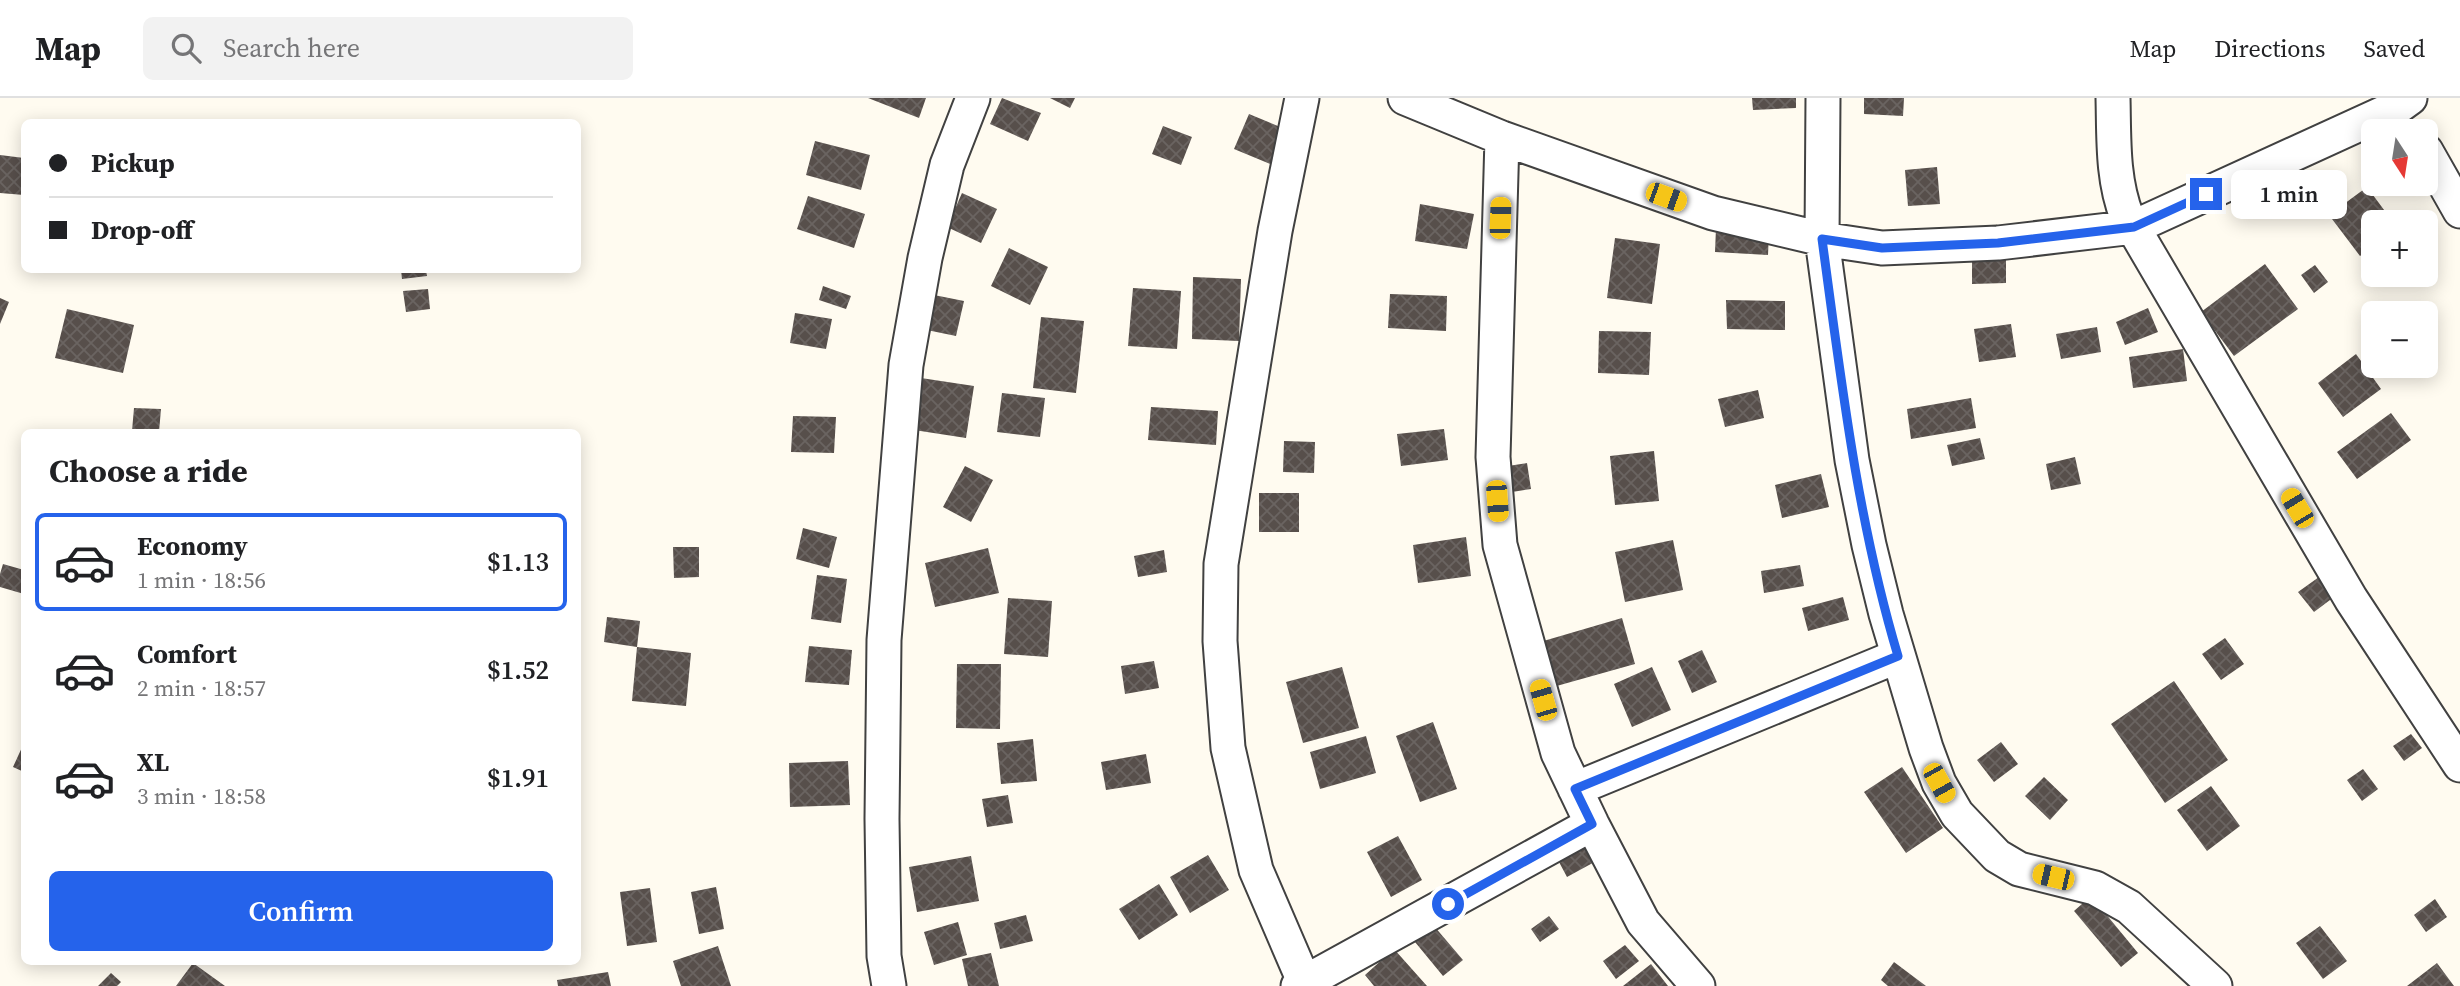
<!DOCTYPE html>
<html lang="en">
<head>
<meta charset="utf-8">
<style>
  body { margin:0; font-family:"Source Serif 4",serif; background:#f2f2f2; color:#202124; height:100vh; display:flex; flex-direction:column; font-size:26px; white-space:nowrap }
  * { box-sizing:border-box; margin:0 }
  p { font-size:23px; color:#757577 }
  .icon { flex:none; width:38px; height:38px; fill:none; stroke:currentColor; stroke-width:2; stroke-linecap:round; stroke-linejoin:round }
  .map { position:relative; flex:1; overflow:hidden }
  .panel { position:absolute; left:21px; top:331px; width:560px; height:536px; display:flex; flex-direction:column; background:#fff; border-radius:10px; box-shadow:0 4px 18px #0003 }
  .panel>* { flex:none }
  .hud { position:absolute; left:21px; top:21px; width:560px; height:154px; border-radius:10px; box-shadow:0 4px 18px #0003; display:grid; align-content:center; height:154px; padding:0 28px; background:#fff }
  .needle { width:46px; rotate:168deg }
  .controls { position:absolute; left:2361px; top:21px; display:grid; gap:14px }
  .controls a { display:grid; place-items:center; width:77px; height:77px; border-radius:10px; background:#fff; box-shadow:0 4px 18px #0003; font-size:35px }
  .end { position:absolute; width:32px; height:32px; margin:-16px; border:9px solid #2563eb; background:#fff; box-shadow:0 0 0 4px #fff }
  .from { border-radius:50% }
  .bubble { position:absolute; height:49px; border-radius:10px; background:#fff; box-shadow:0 4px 18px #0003; font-size:23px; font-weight:600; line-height:49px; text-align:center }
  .car { position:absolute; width:21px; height:42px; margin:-21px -10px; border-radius:9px; box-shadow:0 0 5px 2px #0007; background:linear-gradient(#f5c518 24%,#345 0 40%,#f5c518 0 76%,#345 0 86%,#f5c518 0) }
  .hud b { display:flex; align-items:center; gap:24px; height:66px; font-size:26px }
  .hud b+b { border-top:2px solid #e0e0e0 }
  .hud i { width:18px; height:18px; background:#202124 }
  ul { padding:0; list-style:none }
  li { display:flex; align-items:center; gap:21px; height:98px; margin:0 14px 10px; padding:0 14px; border:4px solid transparent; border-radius:10px }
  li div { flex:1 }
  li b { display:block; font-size:26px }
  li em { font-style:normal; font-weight:600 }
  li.active { border-color:#2563eb }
  li>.icon { width:63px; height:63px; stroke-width:1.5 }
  h2 { padding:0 28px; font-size:32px; line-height:84px }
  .action { display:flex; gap:14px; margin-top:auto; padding:14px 28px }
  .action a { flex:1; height:80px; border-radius:10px; background:#2563eb; color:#fff; font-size:28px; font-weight:600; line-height:80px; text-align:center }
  header { display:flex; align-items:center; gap:42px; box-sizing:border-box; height:98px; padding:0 35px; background:#fff; border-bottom:2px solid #e0e0e0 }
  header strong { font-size:33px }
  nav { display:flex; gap:38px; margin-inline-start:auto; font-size:24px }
  .search { width:490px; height:63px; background:#f2f2f2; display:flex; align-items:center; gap:18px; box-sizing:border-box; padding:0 24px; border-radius:10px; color:#757577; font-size:26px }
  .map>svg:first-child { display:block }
</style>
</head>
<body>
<header>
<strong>Map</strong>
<div class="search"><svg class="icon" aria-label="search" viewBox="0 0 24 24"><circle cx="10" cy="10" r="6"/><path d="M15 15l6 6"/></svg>Search here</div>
<nav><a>Map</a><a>Directions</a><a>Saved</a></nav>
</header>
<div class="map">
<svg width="2460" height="888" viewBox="0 0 2460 888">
  <defs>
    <pattern id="building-cross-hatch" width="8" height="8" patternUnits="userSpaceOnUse" patternTransform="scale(1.75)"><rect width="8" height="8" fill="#574f4b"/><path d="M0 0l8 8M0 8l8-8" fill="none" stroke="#6a6461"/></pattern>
  </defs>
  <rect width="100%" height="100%" fill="#fffbf0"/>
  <!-- building -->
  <path fill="url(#building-cross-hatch)" d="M868,0h58l-7,20z
    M1002,0l39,15 -13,28 -38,-17z
    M1050,0h25l-5,10z
    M1752,0h44v10l-43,2z
    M1864,0h40l-1,18 -39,-2z
    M1249,16l41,17 -15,35 -41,-17z
    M1163,28l29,11 -11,28 -29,-11z
    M815,43l55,14 -9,35 -55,-15z
    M0,57l24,3v37l-24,-2z
    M1937,69l3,37 -32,2 -3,-36z
    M2367,89l26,35h-20v25l-13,9 -31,-41z
    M962,95l35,16 -16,34 -34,-16z
    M808,98l57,18 -11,34 -57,-19z
    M1420,106l54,10 -7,35 -52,-8z
    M1716,130l53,4 -1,23 -53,-3z
    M1615,140l45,6 -8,60 -45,-6z
    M1009,150l39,19 -18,38 -39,-19z
    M1972,156h34v29l-34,1z
    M2265,166l33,45 -64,47 -33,-44z
    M2315,167l13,17 -14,11 -13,-18z
    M401,172h25l1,6 -25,3z
    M1193,179l48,2 -2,62 -47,-2z
    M823,188l28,10 -5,13 -27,-9z
    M1133,190l48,3 -4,58 -49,-3z
    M428,191l2,20 -24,3 -3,-21z
    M924,195l40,8 -8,35 -39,-8z
    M1390,196l57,2 -1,35 -58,-3z
    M0,200l9,4 -9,22z
    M1726,202l59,1v29l-58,-1z
    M2148,210l10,24 -33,13 -9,-23z
    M67,211l67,16 -11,48 -68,-15z
    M795,215l37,6 -6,30 -36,-6z
    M1041,219l43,4 -8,72 -43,-5z
    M2011,226l5,33 -37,5 -5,-33z
    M2097,229l4,25 -40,7 -5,-25z
    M1599,233l52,1 -2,43 -51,-2z
    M2426,233l10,15 -10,8z
    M2183,251l4,32 -54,7 -4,-31z
    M2356,256l25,35 -38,28 -25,-34z
    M921,280l53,8 -8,52 -52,-8z
    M1758,292l6,28 -39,9 -7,-28z
    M1002,295l43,5 -5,39 -43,-5z
    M1971,300l5,30 -65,11 -4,-30z
    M1151,309l67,4 -2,34 -68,-5z
    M134,310l27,1 -2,23 -27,-1z
    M2391,315l20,27 -54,39 -20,-27z
    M793,318l43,1 -2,36 -43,-1z
    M1444,331l4,31 -47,6 -4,-32z
    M1980,340l5,21 -33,7 -5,-21z
    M1284,343l31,1 -1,31 -31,-1z
    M1654,353l5,50 -44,4 -5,-49z
    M2075,359l6,27 -30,6 -5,-26z
    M1527,365l4,26 -19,3 -4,-26z
    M965,368l28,14 -22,42 -28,-15z
    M1821,376l8,33 -47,11 -7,-33z
    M1259,395h40v39h-40z
    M803,430l34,9 -8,31 -33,-9z
    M1466,439l5,39 -53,7 -5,-38z
    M1673,442l10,50 -58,12 -10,-50z
    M673,449h26v30l-25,1z
    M988,450l11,45 -64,14 -10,-44z
    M1164,452l3,22 -29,5 -4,-21z
    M3,466l21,6v24l-24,-7v-13z
    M1800,467l4,21 -40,7 -3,-22z
    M817,477l30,4 -6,44 -30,-4z
    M2319,479l15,20 -20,15 -16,-20z
    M1843,499l6,23 -41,11 -6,-23z
    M1008,500l44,3 -4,56 -44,-3z
    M607,519l33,4 -3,26 -33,-5z
    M1622,520l13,46 -82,23 -13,-45z
    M2225,540l19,26 -23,16 -19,-26z
    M809,548l43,4 -3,35 -44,-3z
    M637,549l54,6 -5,53 -54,-5z
    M1702,552l15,32 -25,11 -14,-32z
    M1154,563l5,27 -34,6 -4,-28z
    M957,566h44l-1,65 -44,-1z
    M1342,569l17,61 -56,15 -17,-61z
    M1652,569l19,43 -39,17 -18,-43z
    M2174,583l54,79 -63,43 -54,-79z
    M1433,624l24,67 -37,13 -24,-66z
    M2411,636l11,14 -18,13 -11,-15z
    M1366,638l10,37 -56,16 -10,-37z
    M1033,641l4,42 -36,3 -4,-41z
    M2001,644l17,22 -24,18 -17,-22z
    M24,645v29l-11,-5z
    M1146,656l5,29 -45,7 -5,-28z
    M848,663l2,44 -60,2 -1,-44z
    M1902,669l41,61 -37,25 -42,-61z
    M2363,671l15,20 -16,12 -15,-21z
    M2044,679l24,23 -18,20 -25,-24z
    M2211,688l29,40 -33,25 -30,-41z
    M1008,697l5,28 -26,4 -5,-28z
    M1398,738l24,44 -31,17 -24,-45z
    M1591,745l9,16 -33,18 -8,-15z
    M1208,757l21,35 -39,23 -20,-36z
    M971,758l8,45 -62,11 -8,-45z
    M1159,786l19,31 -39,25 -20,-31z
    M716,789l8,42 -25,5 -8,-42z
    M650,790l7,54 -30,4 -7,-54z
    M2091,798l47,57 -17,14 -47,-56z
    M2435,801l12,18 -21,15 -12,-17z
    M1026,817l7,26 -33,8 -6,-26z
    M1549,818l10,13 -19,13 -9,-13z
    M958,824l9,33 -33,10 -10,-33z
    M1434,828l29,34 -20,16 -28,-34z
    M2320,828l27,35 -24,18 -27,-36z
    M1625,847l14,16 -23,18 -13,-18z
    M718,848l13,40h-50l-8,-25z
    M1394,851l33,37h-53l-9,-11z
    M991,855l8,33h-31l-6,-27z
    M1894,864l32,24h-38l-7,-6z
    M193,865l32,23h-49z
    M2437,865l17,23h-47z
    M1651,866l17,22h-45z
    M608,874l3,14h-53l-1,-6z
    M111,875l10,9 -4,4h-19z"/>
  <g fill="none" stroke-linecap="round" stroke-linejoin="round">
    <defs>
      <path id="minor" d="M1302,0l-27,133 -54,333 -1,77 8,107 28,122 50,116
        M1405,0l97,40 211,75 109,26 60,9 116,-5 136,-16 265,-121 11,-8
        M1823,0l-1,141 30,221 17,85 17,69 40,134 13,35 18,31 40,42 22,13 76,19 34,19 86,79
        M2113,0c1,40 -1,81 14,119l224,382 109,166
        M1502,40l-9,319 7,88 58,208 34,71 51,98 55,64
        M2426,53l34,60
        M1575,691l323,-133
        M889,888l-5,-30 -2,-137 2,-179 22,-275 19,-107 22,-93 26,-67
        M1298,888l294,-162"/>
    </defs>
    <!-- minor casing -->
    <use href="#minor" stroke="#414141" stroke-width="37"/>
    <!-- minor -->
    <use href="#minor" stroke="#fff" stroke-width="33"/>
  </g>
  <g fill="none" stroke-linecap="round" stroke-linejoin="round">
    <!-- route -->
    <path stroke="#2563eb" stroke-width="9" d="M1448,806l144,-80 -17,-35 323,-133c-41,-137 -57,-277 -76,-417l60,9 116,-5 136,-16 72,-33"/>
  </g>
</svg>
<div class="controls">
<a><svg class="needle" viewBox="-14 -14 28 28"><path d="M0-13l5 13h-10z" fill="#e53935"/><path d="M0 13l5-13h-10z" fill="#757577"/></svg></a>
<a>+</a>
<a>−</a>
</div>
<i class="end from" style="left:1448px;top:806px"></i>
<i class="end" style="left:2206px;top:96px"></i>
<div class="bubble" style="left:2231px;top:72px;width:116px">1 min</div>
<i class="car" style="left:1666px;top:99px;rotate:110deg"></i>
<i class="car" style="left:1500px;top:120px;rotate:2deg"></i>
<i class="car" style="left:1497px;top:403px;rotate:176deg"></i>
<i class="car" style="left:2297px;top:410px;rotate:329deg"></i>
<i class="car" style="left:1543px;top:602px;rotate:344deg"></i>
<i class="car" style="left:1939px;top:685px;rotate:151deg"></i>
<i class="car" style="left:2053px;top:779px;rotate:283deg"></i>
<div class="hud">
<b><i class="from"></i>Pickup</b>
<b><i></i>Drop-off</b>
</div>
<section class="panel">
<h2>Choose a ride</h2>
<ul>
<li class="active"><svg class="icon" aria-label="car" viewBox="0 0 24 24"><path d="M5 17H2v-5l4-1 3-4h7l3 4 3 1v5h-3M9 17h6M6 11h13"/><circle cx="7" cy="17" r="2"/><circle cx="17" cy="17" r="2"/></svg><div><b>Economy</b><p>1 min · 18:56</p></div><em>$1.13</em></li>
<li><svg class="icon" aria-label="car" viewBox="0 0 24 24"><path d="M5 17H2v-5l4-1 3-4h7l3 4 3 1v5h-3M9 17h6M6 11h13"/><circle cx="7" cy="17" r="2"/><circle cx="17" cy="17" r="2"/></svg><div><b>Comfort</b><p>2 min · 18:57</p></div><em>$1.52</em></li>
<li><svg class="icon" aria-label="car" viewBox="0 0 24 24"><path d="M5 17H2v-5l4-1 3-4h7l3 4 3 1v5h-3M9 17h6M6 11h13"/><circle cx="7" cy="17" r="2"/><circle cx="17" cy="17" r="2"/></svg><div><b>XL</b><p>3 min · 18:58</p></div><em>$1.91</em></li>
</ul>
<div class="action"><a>Confirm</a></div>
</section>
</div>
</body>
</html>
